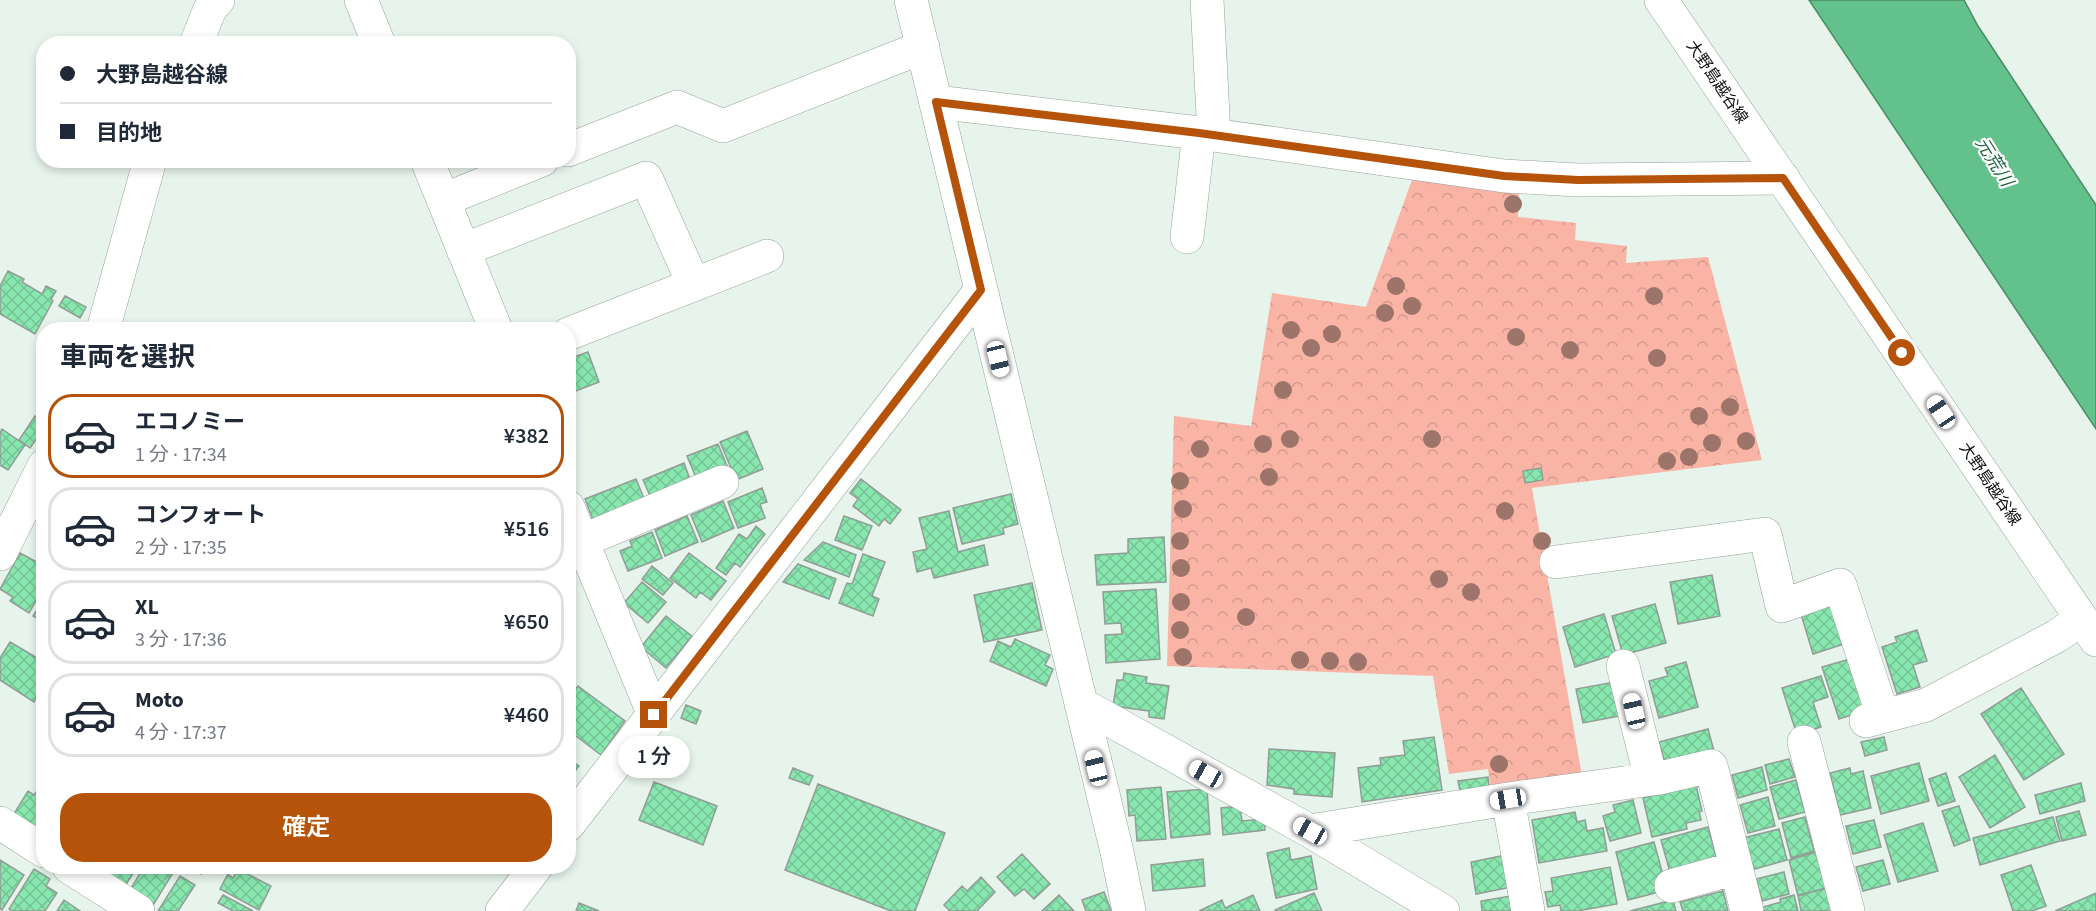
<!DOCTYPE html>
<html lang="ja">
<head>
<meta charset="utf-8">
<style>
  body { margin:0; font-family:"Source Sans 3","Noto Sans JP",sans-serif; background:#f2f2f3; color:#1f2937; height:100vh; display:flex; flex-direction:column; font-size:22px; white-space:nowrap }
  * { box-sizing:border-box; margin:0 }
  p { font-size:20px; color:#747a83 }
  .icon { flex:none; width:33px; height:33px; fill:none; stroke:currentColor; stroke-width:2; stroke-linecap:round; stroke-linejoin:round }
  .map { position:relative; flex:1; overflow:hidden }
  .panel { position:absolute; left:36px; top:322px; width:540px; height:552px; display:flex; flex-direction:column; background:#fff; border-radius:24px; box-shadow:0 3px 9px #0003 }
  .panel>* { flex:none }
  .hud { position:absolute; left:36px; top:36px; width:540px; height:132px; border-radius:24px; box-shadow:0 3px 9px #0003; display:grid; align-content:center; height:132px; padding:0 24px; background:#fff }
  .end { position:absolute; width:27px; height:27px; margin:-14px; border:8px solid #b45309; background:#fff; box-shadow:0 0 0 3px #fff }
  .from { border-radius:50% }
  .bubble { position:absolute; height:42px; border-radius:21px; background:#fff; box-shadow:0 3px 9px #0003; font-size:20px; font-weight:600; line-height:42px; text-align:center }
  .car { position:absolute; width:18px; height:36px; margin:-18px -9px; border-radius:8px; box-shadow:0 0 4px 2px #0007; background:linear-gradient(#fff 24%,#345 0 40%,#fff 0 76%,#345 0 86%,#fff 0) }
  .hud b { display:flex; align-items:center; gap:21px; height:57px; font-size:22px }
  .hud b+b { border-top:2px solid #e0e1e3 }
  .hud i { width:15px; height:15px; background:#1f2937 }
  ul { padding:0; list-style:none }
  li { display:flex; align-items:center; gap:18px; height:84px; margin:0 12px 9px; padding:0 12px; border:3px solid #e0e1e3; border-radius:24px }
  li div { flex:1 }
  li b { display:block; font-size:22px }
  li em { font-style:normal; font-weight:600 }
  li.current { border-color:#b45309 }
  li>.icon { width:54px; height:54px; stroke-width:1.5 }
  h2 { padding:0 24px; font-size:27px; line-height:72px }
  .button { display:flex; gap:12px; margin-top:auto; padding:12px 24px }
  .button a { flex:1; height:69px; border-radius:24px; background:#b45309; color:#fff; font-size:24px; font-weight:600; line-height:69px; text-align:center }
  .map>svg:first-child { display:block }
</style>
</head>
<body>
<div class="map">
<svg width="2096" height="911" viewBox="0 0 2096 911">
  <defs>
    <pattern id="park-crowns" width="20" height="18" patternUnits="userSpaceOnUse" patternTransform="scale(1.5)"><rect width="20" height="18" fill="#f9b4a5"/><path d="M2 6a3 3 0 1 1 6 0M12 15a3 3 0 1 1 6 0" fill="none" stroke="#d49a8d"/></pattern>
    <pattern id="building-cross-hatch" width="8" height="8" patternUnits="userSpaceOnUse" patternTransform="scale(1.5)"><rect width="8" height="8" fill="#88e6af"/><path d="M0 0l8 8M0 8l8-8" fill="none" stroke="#74c495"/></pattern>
  </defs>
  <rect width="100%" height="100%" fill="#e7f4ec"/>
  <!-- park -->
  <path fill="url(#park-crowns)" d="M1413,177l74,13 32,4 -1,23 58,6 -1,17 52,6 -1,17 82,-6 54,203 -230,28 50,288 -91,13 -3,-20 -39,5 -16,-98 -266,-10 7,-250 77,10 21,-133 94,14z"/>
  <!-- water -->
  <path fill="#63c18c" stroke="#498c66" stroke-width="1.5" d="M1809,0h155l14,26 118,179v224z"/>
  <!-- building -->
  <path fill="url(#building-cross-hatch)" stroke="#919d95" stroke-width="1.5" d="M8,271l16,8 -2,3 20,12 4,-8 10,5 -5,8 2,2 -18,33 -35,-20v-28z
    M65,296l21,11 -6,11 -21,-12z
    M588,352l11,30 -31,12v-35z
    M35,416l9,5v7l-14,20 -11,-8z
    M2,429l23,16 -17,25 -8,-5v-32z
    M747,431l16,38 -27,11 -16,-38z
    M718,444l10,24 -31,12 -10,-24z
    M684,463l7,19 -40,16 -8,-18z
    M1541,468l2,12 -18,3 -2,-12z
    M636,479l9,22 -52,19 -8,-21z
    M861,479l40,31 -11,14 -6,-5 -5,7 -26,-20 5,-7 -8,-6z
    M762,488l5,14 -7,2 5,14 -27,10 -10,-26z
    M1011,494l7,30 -15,4 1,6 -42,10 -9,-36z
    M723,501l11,27 -32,14 -11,-27z
    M949,511l9,41 26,-7 4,20 -54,13 -3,-10 -14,4 -4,-20 14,-3 -8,-31z
    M687,516l11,26 -33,14 -10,-26z
    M844,516l28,10 -10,24 -27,-10z
    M756,526l9,8 -25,33 -5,-4 -9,12 -10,-7 23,-34 8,5z
    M652,532l10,26 -34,13 -8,-20 12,-5 -2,-5z
    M1164,537l2,45 -69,3 -2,-30 33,-2v-14z
    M823,542l33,13 -7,22 -45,-17z
    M20,553l24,13v21l-15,26 -19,-12 3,-4 -13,-8z
    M689,553l37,28 -15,19 -11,-8 -4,6 -26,-20z
    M863,554l22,8 -13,34 7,3 -6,17 -34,-13 8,-20 5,1z
    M798,564l38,15 -7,20 -46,-17z
    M652,566l21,17 -10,12 -21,-16z
    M1712,575l8,41 -42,8 -8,-42z
    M642,582l24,20 -18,21 -24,-20z
    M1032,583l10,47 -58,12 -10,-47z
    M1156,589l4,70 -54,4 -1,-28 17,-1 -1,-11 -16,1 -2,-32z
    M44,599v23l-11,-6z
    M1655,604l11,39 -43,12 -11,-39z
    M1832,605l12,39 -31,10 -12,-40z
    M1604,614l12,40 -41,13 -12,-40z
    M666,616l26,20 -26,32 -25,-21z
    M1917,630l10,31 -14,4 7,22 -23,7 -15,-47 15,-5 -2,-5z
    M1015,639l35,16 -5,10 8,4 -7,17 -56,-25 8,-20 13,6z
    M10,642l34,20v25l-10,15 -34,-22v-22z
    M1850,659l16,51 -27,9 -17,-52z
    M1686,662l12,45 -39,11 -10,-37 19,-5 -3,-8z
    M1124,673l23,4 -1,6 23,3 -5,33 -15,-2v-6l-36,-5 4,-26h6z
    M1821,676l7,21 -15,5 8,25 -24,8 -15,-47z
    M1614,682l6,34 -37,7 -7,-34z
    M578,686l47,35 -24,34 -33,-25v-31z
    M2021,688l43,66 -40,26 -43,-66z
    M686,705l15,6 -5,13 -15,-6z
    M1708,729l6,22 -49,12 -6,-21z
    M1434,737l8,53 -80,12 -4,-34 23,-3 -1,-7 25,-3 -2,-14z
    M1884,737l3,13 -22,6 -4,-14z
    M1269,749l66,4 -3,44 -38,-3v-5l-27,-4z
    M1995,755l30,52 -35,21 -31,-51z
    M568,759l11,7 -11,14z
    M1789,759l6,18 -25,7 -5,-19z
    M1919,763l10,38 -48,13 -10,-38z
    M1762,767l5,23 -29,8 -6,-23z
    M793,768l20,8 -4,9 -20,-7z
    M1850,768l1,6 12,-3 8,37 -31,7 -10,-42z
    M1946,773l9,28 -17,5 -9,-27z
    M1488,777l1,10 -29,4 -2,-10z
    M1796,780l9,32 -26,7 -9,-32z
    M654,782l63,24 -14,39 -64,-25z
    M2081,783l4,18 -45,13 -5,-19z
    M42,784l2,1v51l-32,-19 16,-26 6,4z
    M818,784l127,49 -30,78h-24l-106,-41z
    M1696,785l6,26 -3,1 2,8 -15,3 1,6 -35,8 -9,-39z
    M1161,787l5,52 -29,2 -2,-26 -6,1 -2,-26z
    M1207,789l3,45 -39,4 -4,-46z
    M1768,797l7,29 -27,7 -8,-28z
    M1633,800l8,33 -31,8 -7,-25 12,-4 -2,-7z
    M1240,806l2,15 22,-2 1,11 -42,5 -2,-27z
    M1959,806l11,34 -16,6 -12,-35z
    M2079,811l7,24 -24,6 -6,-24z
    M1575,812l2,10 8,-2 2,11 16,-3 4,23 -68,12 -7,-43z
    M1805,817l9,34 -23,7 -9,-35z
    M2053,817l7,24 -80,24 -7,-27z
    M1874,820l7,27 -28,7 -7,-28z
    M1923,823l15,48 -40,11 -14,-47z
    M1708,827l9,32 -47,13 -9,-32z
    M1779,829l8,31 -36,10 -8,-32z
    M1654,842l13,48 -39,10 -12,-48z
    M1289,848l2,12 20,-4 6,33 -41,9 -9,-45z
    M1816,852l13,35 -31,9 -9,-36z
    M1022,854l28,30 -16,15 -10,-10 -9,7 -18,-19z
    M1506,855l6,32 -36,7 -5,-32z
    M1203,859l2,27 -52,5 -2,-26z
    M0,860l24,15 -22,35 -2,-1z
    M1883,860l7,24 -27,7 -7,-24z
    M2031,865l15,41 -14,5h-19l-12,-36z
    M106,867h31l-13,21 -23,-13z
    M144,867h24l6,4 -22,36 -24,-14z
    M187,867h18l-4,7z
    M1610,867l7,37 -40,7h-16l-1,-6 -12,2 -3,-15 8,-1 -2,-13z
    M34,869l16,10 -4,7 11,7 -12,18h-33l-3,-2z
    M238,869l33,17 -12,24 -39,-21 8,-15 5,4z
    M1784,872l5,22 -27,7 -6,-22z
    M180,876l15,9 -17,26h-20z
    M981,877l14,15 -18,19h-27l-6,-6 18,-19 5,5z
    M1829,888l5,23h-33l-3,-16z
    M1723,891l5,20h-45l-3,-9z
    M1104,892l7,19h-25l-4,-11z
    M1314,893l8,18h-46l-1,-1z
    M2096,893v18h-41z
    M223,895l30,16h-20l-15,-8z
    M1059,895l15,16h-32z
    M1253,895l7,16h-61l23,-11 3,8z
    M1794,895l4,16h-34l-1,-4 18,-5 -1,-3z
    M1510,896l7,15h-35l-1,-10z
    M64,900l16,11h-23z
    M1673,900l3,11h-46z
    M579,903l20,8h-23z"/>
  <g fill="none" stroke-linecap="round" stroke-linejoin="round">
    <defs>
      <path id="minor" d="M361,0l18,44
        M911,0l206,852 12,59
        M1207,0l7,135
        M196,44l14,-35 8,-9
        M936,102l263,31 305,43 74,4 205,-2
        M568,150l109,-43 46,19 200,-79
        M427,160l69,170
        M443,200l99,-40
        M1187,237l12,-104
        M463,250l183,-72 48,107
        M103,330l47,-170
        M568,334l199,-78
        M568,507l86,208
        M582,541l140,-59
        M0,554l44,-88
        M1556,562l209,-28 17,72 58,-21 43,131
        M1623,666l28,113
        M1081,704l229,127 133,80
        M1866,721l60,-16 131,-69 24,-17
        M1804,742l44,169
        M1508,799l20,112
        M0,823l44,28
        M568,825l413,-535
        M1310,831l198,-32 152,-21 51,-12 36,145
        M69,867l69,44
        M1671,886l65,-18
        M502,911l34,-44"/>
      <path id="major" d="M1661,0l435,640"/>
    </defs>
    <!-- minor casing -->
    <use href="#minor" stroke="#96a29a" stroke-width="34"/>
    <!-- major casing -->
    <use href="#major" stroke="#96a29a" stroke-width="34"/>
    <!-- minor -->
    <use href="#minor" stroke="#fff" stroke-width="33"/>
    <!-- major -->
    <use href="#major" stroke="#fff" stroke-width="33"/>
  </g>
  <!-- trees -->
  <g fill="#9d746a">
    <circle cx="1513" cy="204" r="9"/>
    <circle cx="1396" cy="286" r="9"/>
    <circle cx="1654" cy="296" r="9"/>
    <circle cx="1412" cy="306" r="9"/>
    <circle cx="1385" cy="313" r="9"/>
    <circle cx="1291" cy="330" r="9"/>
    <circle cx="1332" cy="334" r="9"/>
    <circle cx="1516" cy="337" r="9"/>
    <circle cx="1311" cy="348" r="9"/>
    <circle cx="1570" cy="350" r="9"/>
    <circle cx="1657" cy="358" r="9"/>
    <circle cx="1283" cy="390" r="9"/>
    <circle cx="1730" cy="407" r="9"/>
    <circle cx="1699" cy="416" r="9"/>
    <circle cx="1290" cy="439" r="9"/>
    <circle cx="1432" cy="439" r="9"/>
    <circle cx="1746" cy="441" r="9"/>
    <circle cx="1712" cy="443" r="9"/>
    <circle cx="1263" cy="444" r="9"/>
    <circle cx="1200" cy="449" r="9"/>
    <circle cx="1689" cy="457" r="9"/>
    <circle cx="1667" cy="461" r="9"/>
    <circle cx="1269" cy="477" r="9"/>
    <circle cx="1180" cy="481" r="9"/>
    <circle cx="1183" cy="509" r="9"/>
    <circle cx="1505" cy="511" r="9"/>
    <circle cx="1180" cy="541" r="9"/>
    <circle cx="1542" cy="541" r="9"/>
    <circle cx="1181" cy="568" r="9"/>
    <circle cx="1439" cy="579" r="9"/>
    <circle cx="1471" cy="592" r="9"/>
    <circle cx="1181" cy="602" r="9"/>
    <circle cx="1246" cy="617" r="9"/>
    <circle cx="1180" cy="630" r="9"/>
    <circle cx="1183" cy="657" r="9"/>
    <circle cx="1300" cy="660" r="9"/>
    <circle cx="1330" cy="661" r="9"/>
    <circle cx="1358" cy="662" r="9"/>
    <circle cx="1499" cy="764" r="9"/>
  </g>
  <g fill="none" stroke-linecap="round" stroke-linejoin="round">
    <!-- route -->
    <path stroke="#b45309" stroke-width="8" d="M654,715l327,-425 -45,-188 263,31 305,43 74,4 205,-2 119,175"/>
  </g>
  <g text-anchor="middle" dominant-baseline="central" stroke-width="4.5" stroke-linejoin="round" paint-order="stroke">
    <!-- street labels -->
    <g font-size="16" fill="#0d110f" stroke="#fff">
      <text transform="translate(1717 82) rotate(56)">大野島越谷線</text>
      <text transform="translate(1990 484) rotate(56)">大野島越谷線</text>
    </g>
    <!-- water labels -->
    <g font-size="18" font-style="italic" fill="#206542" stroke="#fff">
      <text transform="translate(1994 162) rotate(58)">元荒川</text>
    </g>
  </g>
</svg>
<i class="end from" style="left:1902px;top:353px"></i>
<i class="end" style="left:654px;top:715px"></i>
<div class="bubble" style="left:618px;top:736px;width:72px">1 分</div>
<i class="car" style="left:998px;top:359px;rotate:166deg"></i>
<i class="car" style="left:1941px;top:412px;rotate:326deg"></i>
<i class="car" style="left:1634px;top:711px;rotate:347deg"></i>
<i class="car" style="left:1096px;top:768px;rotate:346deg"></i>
<i class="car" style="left:1206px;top:774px;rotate:299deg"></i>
<i class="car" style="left:1508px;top:799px;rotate:261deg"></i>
<i class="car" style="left:1310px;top:831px;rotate:299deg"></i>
<div class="hud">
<b><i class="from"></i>大野島越谷線</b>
<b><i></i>目的地</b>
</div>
<section class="panel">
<h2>車両を選択</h2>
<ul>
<li class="current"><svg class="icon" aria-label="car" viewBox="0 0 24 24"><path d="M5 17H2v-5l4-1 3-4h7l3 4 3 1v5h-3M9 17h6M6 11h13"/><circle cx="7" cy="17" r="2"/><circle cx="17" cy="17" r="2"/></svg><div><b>エコノミー</b><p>1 分 · 17:34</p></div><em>¥382</em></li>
<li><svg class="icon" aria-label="car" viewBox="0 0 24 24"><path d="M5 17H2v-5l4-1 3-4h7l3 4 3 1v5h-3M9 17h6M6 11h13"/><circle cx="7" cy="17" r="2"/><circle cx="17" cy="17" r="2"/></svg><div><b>コンフォート</b><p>2 分 · 17:35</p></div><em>¥516</em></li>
<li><svg class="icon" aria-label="car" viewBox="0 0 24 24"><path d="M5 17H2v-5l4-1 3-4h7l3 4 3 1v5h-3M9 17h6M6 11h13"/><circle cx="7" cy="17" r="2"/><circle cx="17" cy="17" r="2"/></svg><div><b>XL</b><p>3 分 · 17:36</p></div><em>¥650</em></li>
<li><svg class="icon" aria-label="car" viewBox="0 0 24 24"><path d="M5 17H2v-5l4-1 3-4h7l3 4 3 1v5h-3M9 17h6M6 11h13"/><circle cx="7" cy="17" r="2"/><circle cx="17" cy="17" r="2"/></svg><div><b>Moto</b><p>4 分 · 17:37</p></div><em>¥460</em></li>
</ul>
<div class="button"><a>確定</a></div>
</section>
</div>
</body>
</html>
